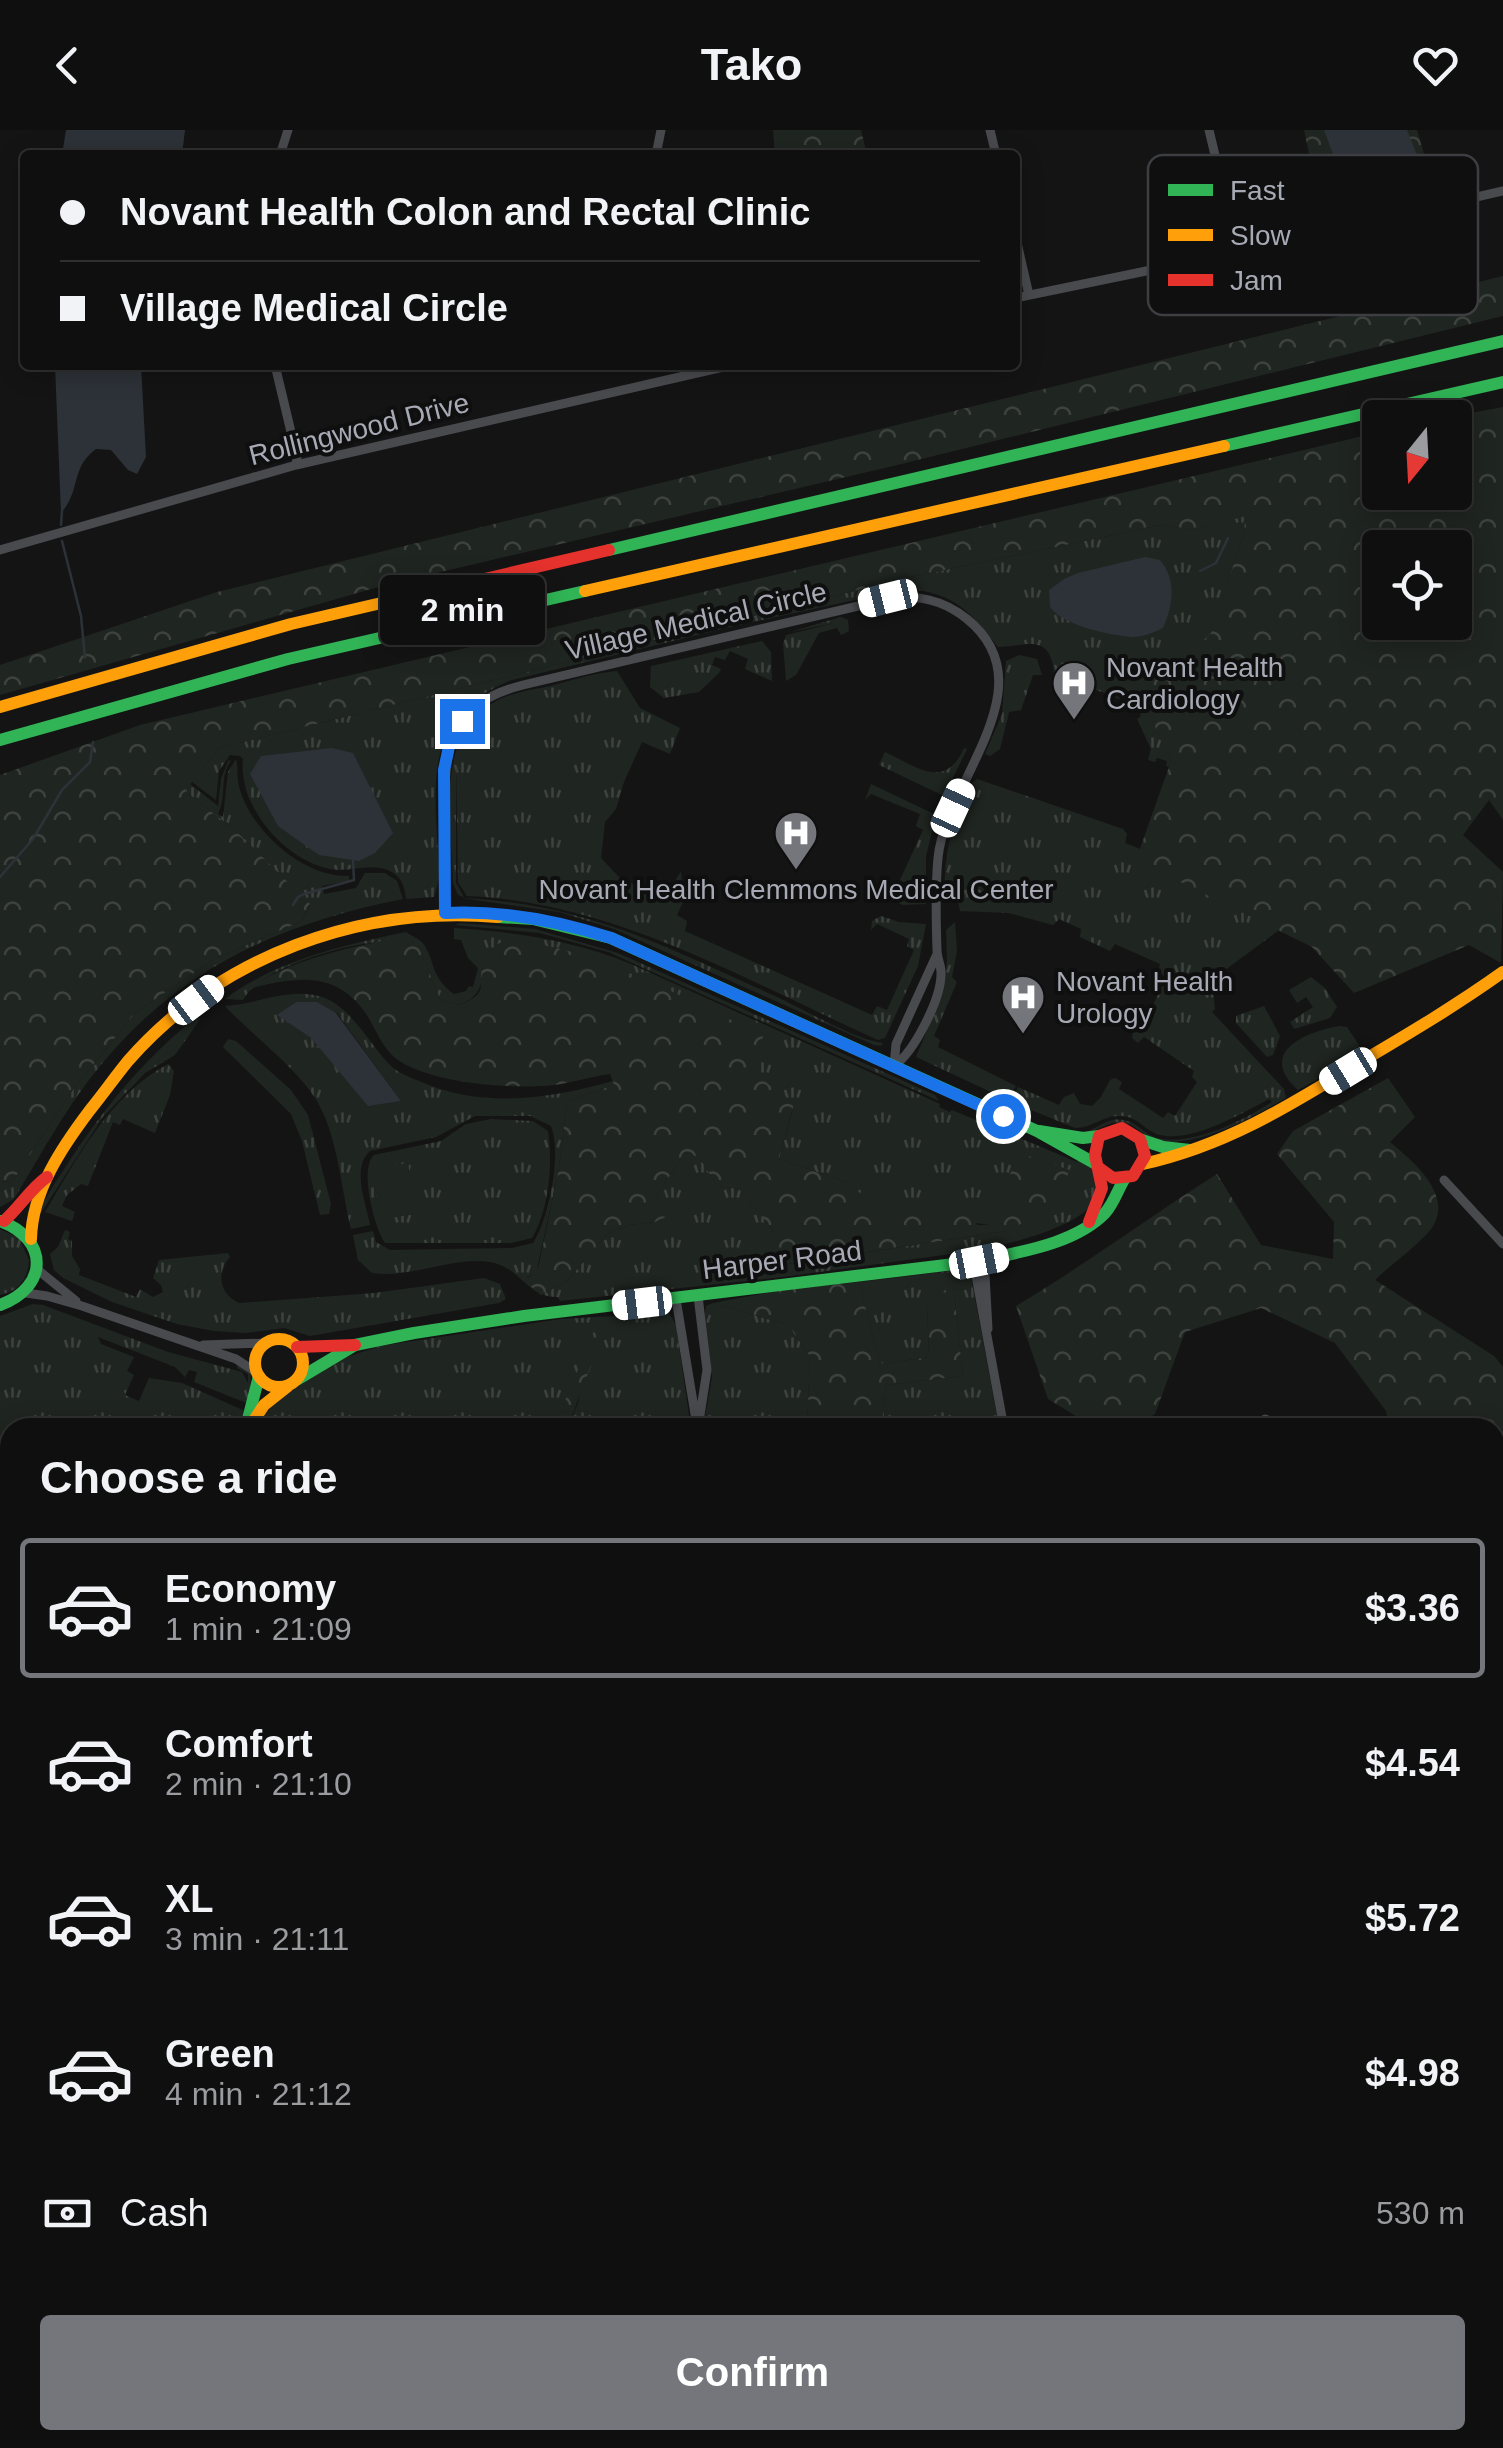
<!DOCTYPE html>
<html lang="en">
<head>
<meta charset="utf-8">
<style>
  body { margin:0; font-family:Arial,sans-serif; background:#1d1d1e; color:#f1f3f6; height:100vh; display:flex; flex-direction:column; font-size:38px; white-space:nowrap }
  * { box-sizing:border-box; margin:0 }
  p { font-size:32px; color:#9b9c9f }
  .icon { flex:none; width:55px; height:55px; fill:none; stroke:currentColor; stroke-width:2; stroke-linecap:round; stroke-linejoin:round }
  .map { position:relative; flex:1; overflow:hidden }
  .side { position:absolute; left:0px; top:1288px; width:1505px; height:1032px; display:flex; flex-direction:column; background:#0f0f10; border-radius:30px 30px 0 0; box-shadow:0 5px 25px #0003,0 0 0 2px #2f2f30 }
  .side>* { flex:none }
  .hud { position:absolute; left:20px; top:20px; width:1000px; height:220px; border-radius:10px; box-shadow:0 5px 25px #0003,0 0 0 2px #2f2f30; display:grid; align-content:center; height:220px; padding:0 40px; background:#0f0f10 }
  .needle { width:65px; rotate:198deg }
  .tools { position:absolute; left:1362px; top:270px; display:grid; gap:20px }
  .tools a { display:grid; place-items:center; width:110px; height:110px; border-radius:10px; background:#0f0f10; box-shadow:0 5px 25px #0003,0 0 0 2px #2f2f30; font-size:50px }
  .end { position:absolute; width:45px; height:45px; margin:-22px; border:12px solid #1a73e8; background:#fff; box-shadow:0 0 0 5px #fff }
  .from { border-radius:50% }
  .bubble { position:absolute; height:70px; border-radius:10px; background:#0f0f10; box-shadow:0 5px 25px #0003,0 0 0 2px #2f2f30; font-size:32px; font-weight:700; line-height:70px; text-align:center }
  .car { position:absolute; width:30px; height:60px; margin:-30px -15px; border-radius:12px; box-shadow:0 0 8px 2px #0007; background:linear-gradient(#fff 24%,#345 0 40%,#fff 0 76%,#345 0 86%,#fff 0) }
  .hud b { display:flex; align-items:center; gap:35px; height:95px; font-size:38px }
  .hud b+b { border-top:2px solid #2f2f30 }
  .hud i { width:25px; height:25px; background:#f1f3f6 }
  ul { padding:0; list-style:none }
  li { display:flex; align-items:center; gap:30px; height:140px; margin:0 20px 15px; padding:0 20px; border:5px solid transparent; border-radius:10px }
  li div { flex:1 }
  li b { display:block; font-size:38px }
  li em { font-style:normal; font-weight:700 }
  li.on { border-color:#74767c }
  li>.icon { width:90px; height:90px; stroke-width:1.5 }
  h2 { padding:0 40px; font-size:45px; line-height:120px }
  .pay { display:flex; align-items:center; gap:25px; height:110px; padding:0 40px; font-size:38px }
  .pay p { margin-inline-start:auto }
  .button { display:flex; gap:20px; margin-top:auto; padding:20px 40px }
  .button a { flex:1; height:115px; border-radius:10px; background:#74767c; color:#fff; font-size:40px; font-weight:700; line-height:115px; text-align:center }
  header { display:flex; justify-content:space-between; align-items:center; height:130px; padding:0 40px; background:#0f0f10; font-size:45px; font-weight:700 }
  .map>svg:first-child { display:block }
</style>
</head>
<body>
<header><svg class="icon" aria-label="back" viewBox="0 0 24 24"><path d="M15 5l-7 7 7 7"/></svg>Tako<svg class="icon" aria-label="heart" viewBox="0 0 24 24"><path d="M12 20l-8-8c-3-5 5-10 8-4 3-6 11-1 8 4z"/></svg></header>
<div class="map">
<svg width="1503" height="2318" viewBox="0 0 1503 2318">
  <defs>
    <pattern id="grass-tufts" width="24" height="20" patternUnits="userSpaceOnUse" patternTransform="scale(2.5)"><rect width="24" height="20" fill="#1f2520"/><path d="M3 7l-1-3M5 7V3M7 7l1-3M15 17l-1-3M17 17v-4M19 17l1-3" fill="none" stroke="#3d423e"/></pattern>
    <pattern id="forest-crowns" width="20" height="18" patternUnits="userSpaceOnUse" patternTransform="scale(2.5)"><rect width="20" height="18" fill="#1f2520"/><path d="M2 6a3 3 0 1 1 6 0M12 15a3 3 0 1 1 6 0" fill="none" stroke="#3d423e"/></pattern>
  </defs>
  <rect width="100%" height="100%" fill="#141415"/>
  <!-- grass -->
  <path fill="url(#grass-tufts)" fill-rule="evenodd" d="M1247,385l-4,21 -32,98 -33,33 -43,15 36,79 -2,6 -3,-1 1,-5 -10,-3 -2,4 -7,-2 3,-11 -14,-30 4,-3 -3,-8 -5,3 -5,-9 -74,-28c-3,-43 -30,-27 -56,-27 -28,-35 -43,-55 -92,-58l-163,35 -231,56c-97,38 -75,112 -73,198l-5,19 -28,2c-1,-11 -4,-21 -14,-27 -19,-11 -42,1 -62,-3 -46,-9 -92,-63 -87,-110l-3,-3 -10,-1 -11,16 -3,29 -24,-18 27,-34 692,-171 250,-52 33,5z
    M841,487l7,3 1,11 -8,4 -4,-7 -18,5 -23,42 -10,6 -3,-38 3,-8 49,-12 -45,9z
    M762,511l9,11 1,29 -27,-12 3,-10 -18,-8 -5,9 -10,-3 -3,8 9,4 -2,4 -20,19 -35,6 -14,-11 1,-21z
    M1019,525l18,4 5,16h-9l-12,35 -12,2 -9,37 -10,7 -5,-2 17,-40 4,-53z
    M617,541l23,37 40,20 -10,26 -28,-12 -18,40 -8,27 -11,13 -4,36 17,18 46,24 17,-29 1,13 5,9 -10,22 10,6 -2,10 187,84 5,-9 10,4 27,-60 -7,-4 2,-7 -32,-15 -6,6 1,-9 9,-5 18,6 27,2 -8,42 -33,72 -7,2c-131,-59 -264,-138 -411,-144l-9,-14 -2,-121v122l8,14 -6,-2 -5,-12c-1,-60 -21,-149 45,-183 16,-8 34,-10 52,-14 22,-6 45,-13 67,-15z
    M964,618l3,1 -23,47 -65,-31 6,-13c32,15 60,39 79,-4z
    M236,629c2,7 1,15 2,23 9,46 64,96 111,94v5l-27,5 2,8 32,-6 9,-15h20l12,8 6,18c-137,27 -242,79 -325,196 -23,33 -43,69 -64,104l-14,8v-26l12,1 62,-94 61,-75 79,-54 88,-38 8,-16 -73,-73 -52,-41 5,-7 28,22 3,-27 7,-18 3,-1c-12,17 -4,36 -13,54l5,3 5,-45z
    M977,649l146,50 4,5 -2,9 15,6 -3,11 142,70 -62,46 -4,15 2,18 -3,3 72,77 2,9c-35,20 -76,43 -117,44 -37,1 -29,-38 -79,-9l-5,-1c10,-3 18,-10 28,-12 23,-4 30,17 49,19 35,5 82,-19 110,-37l-3,-3c-26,14 -78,44 -109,36 -16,-4 -22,-20 -41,-19 -17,0 -27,12 -44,12l-63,-26 6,-15 41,18 5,-8 10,-4 6,11 12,2 9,-9 9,-17 5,-2 7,4 -3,7 44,29 5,-6 7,4 22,-34 -5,-5 2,-6 -50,-34 -6,6 -6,-5 1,-8 8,2 25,-55 -8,-5 2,-8 -45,-20 -5,7 -30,-14 1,-8 -22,-10 -6,6 -44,-12 -49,-2 -2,-9h-13c-2,-49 6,-75 27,-119z
    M871,654l65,31 -10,41v48l-23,1 -19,-8 3,-6 7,2 29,-63 -7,-4 4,-12 -49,-20 -6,6z
    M462,768c125,6 204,49 315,99 26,12 79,43 106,46l-2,3 -7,-1 -260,-116 -55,-17z
    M955,792l2,29 -5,26 5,5 -23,54 6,4 -2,7 78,39 -8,14 -92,-43 25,-61 6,-34 -1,-32z
    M460,793l75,6 83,24 317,142 4,6 -331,-149 -68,-19 -85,-8z
    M454,798c62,4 119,12 177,36l309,140 -1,3 11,5 2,-2 125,52 3,-6c69,57 -64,86 -100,94l-197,27 -223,24 -2,-4c-31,1 -37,-30 -68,-35 -38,-6 -80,17 -118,11l-14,-13 -5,-25 20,-4 3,11 14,8 122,-2 21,-5c16,-24 29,-90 18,-117l-21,-10h-55l-39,21 -66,14c-19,17 -4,52 0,74l-19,4c-10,-41 -13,-92 -34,-128 -21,-34 -64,-65 -92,-95 33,-2 64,-19 97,-9 30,10 48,49 70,70 7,6 17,10 27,14 62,28 130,18 194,0l1,4 -47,16 -8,67 -23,106 -9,3 14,18 26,-14 40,-47 21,-9 27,-3 -1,-22 31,-48 15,6 17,28 22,3 33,40 10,36 225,-34 12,-77 -29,71 -118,-16 -20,-25 -73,-25 15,-54 -312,-138c1,21 -4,30 -23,38l-19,-6 -23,-55c-36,-13 -157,20 -174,56l-18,-1c52,-39 119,-54 181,-67 5,4 15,7 19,14 11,20 6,31 29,48l12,-3 3,-5 4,1 5,-19 -10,-10 -7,-18 -7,-1zM296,872l41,11 64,88 -33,4 -57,-67 -33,-23z
    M1311,847l14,11 12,19 -7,11 -36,11 -4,-7 23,-15 -7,-10 -9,6 -8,-13z
    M1264,876l16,30 -7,19 -6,2 -31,-34v-7z
    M201,888l-26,37 -30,18 -43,45 -61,95 -3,-2c44,-73 88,-137 156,-192z
    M1339,896l8,1 12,18v11l-61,34c-42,-38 8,-58 41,-64z
    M228,909l8,2 55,49 17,25 23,89 -2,10 -9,1 -18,-74 -11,-27 -68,-67z
    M168,934l6,7 -4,24 -15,38 -32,-14 -3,6 -7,-3 -25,64 -7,-2 -14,11 -5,11 13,6 -3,9 -27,-9c33,-55 64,-116 123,-148z
    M491,989l42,2 15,10c5,32 1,79 -16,107l-21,5h-126c-11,-16 -26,-75 -11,-88l67,-14 25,-17z
    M0,1099l19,9 10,22c-1,19 -10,31 -29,35z
    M65,1100l5,2 -2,7 4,2v15l8,13 -1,6 57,22 4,-8 13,8 10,-5 -2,-7 -8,-7 6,-18 69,-7 2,4c-14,15 -11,37 9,46l135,-10 110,-15 16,6 6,15 -7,4 -189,33 -26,-8 -38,5 -32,-2 -37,-7 -65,-22 -49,-24 -9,-8 -4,-16 8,-7z
    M959,1140l8,2 4,5 28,150h-118l5,-42 77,-9 -10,-91 -26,19 2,53 -49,7 -21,-82z
    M713,1173l75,22 22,31 -3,71 -104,1 9,-51 -7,-63 1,-8z
    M33,1174l10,1 125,47 74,20 6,11v-9l-11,-6v-4l14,9 -2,31 -55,-22 3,-10 -8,-2 -4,7 -10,-10 -77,-30 3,7 33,13 -7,14 7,4 -9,20 14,6 10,-23 33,5 63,28 -8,16 -227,1v181l-10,-5v-288z
    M669,1183l7,12 13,90 -1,12h-120l10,-24 17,-72 -41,96 -213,1 -18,-10 -2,9 -63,1 12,-23 9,-8 62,-38 39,-13 181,-27z
    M0,1481l10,5v181l-10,15z
    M10,1683v163l-10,-4v-141z
    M702,2310h249l-10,8h-242z"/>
  <!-- forest -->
  <path fill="url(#forest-crowns)" fill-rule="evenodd" d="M773,0h88l6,25h-92z
    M1304,0h113l7,24 -1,38 -105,4z
    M1503,146v40l-610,150 -504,118 -389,111v-30l217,-73z
    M1503,277v413l-14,-20 -26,35 40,37 -2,91 -32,-18 -115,48 -42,-46 -176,-87 35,-99 -36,-78 10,-16 33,-1 33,-33 32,-97 3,-20 -52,14 -33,-5 -250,52 -692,171 -34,43 52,41 73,72 -8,17 -88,38 -79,54 -61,75 -62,94 -12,-1v-406l140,-50 1240,-293v60h75v-74l-5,-1zM1380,418h75v74h-75z
    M390,809l27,4 23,56 19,6c32,-13 17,-17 24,-39 2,-7 10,-16 13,-22 67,-14 203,62 267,91l-4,42 35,27 -15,55 73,25 20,24 97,-5 8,22h12l30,-72 51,17c-18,37 -26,43 -63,61l-226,34 -9,-36 -33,-40 -22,-3 -17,-28 -15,-6 -31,48 15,5 1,10 -15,7 -27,3 -21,9 -40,47 -26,14 -18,-15 12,-6 4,-10 20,-96 8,-67 47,-16 -4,-11c-22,3 -44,11 -67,12 -40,2 -107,-3 -142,-24 -21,-13 -25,-37 -40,-55 -31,-38 -72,-28 -113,-18 43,-29 92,-39 142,-50z
    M1388,948l27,39 -25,25c21,18 63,51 43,84 -9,15 -44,40 -58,54l119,76 9,11v95l-8,17v-51l-106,-1 -3,-16 -51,-68 -74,-35 -76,24 -30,82 -21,13h-40l-46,-28 -32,-93c69,-41 133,-89 201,-132l44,71 72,14 1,-37 -57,-68 16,-23z
    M859,1152l21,82 49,-7 -2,-53 26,-20 10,92 -77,9 -5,42h-74l3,-71 -22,-31 -75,-22 75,-14z
    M594,1201l9,2 -35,94h-14z
    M1503,1592v253l-8,6v-251z
    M0,1933l10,1v150h-10z
    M0,2166l10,3v141h176l17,7 8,-7h111l-2,8h-320z"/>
  <!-- park -->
  <path fill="#1f2520" d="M408,1033l9,50 -36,7 -9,-51z"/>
  <!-- water -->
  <path fill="#2d3238" d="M66,0h119l-3,25h-120z
    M1324,0h83l14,35 -18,28 -22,11 -37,-20z
    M55,235h86l5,92 -9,17 -9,-4 -17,-20 -15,-1c-26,19 -15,42 -35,64z
    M1145,427l15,3c17,20 13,45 3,68 -10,5 -20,9 -31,9 -23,-2 -68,-11 -82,-30l-1,-17 15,-11 14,-6z
    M332,618l21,5 40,80 -18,20 -16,8 -40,-6 -41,-29 -28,-52 11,-18z
    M296,872h21l19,11 65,88 -33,5 -57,-68 -34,-23z"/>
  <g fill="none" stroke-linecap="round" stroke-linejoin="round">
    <!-- stream -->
    <path stroke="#2d3238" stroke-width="2.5" d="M61,395l1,-14
      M62,411l19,75 4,42
      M1200,441l16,-8 12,-25
      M0,747l33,-38 29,-49 28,-28 3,-20
      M293,775l5,-8 6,-3 50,-14 -1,-20
      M1495,1724l8,-6
      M586,2310l4,8"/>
    <!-- street -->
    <path stroke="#494a4e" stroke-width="9" d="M990,0l6,25
      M1209,0l29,122
      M280,25l8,-25
      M656,25l5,-25
      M1015,104l14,61
      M1015,168l223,-46 265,-61
      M275,235l22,92 -1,8
      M0,420l296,-85 436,-100
      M445,783c1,-29 1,-58 0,-87 -1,-70 -2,-121 78,-141l365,-86c28,-5 56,1 79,20 83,67 -22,163 -29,239 -3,30 -2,62 -1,92 0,8 4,15 4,22 1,26 -27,80 -47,94
      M894,936l2,-22 41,-90
      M1444,1050l59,64
      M979,1131l-3,15 28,152
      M979,1131l6,14 3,54
      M38,1140l38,31
      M26,1163l21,3 35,10 154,53 20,13
      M698,1166l9,74 -9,58
      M676,1169l20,121
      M203,1215l63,-2
      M1265,1289l26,9
      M0,1846l10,4
      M0,2095h10
      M1495,2136l8,-8
      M389,2318l1,-8
      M1428,2318l1,-8"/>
    <!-- fast -->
    <path stroke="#30b455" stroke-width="12" d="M1224,316l279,-64
      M609,420l894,-209
      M0,610l288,-81 297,-68
      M498,787l35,2 78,19 426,193 59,33
      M1039,1001l44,7 16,-2
      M1142,1010l21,7 27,3
      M0,1091c49,18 49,66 0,84
      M298,1249l57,-34 59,-12 110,-17 455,-55c40,-9 96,-17 126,-48 9,-10 13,-24 20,-35
      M246,1297l13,-51
      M1495,1875l8,-6
      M952,2318l10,-8"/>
    <!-- slow -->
    <path stroke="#ff9f0a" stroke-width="12" d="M585,461l639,-145
      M0,577l291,-83 99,-23
      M1143,1034c82,-18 146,-58 216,-101 49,-29 98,-58 144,-91
      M31,1109c1,-48 31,-92 59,-129 13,-16 25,-33 38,-49 92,-105 232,-156 370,-144
      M255 1233a24 24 0 1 1 48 0a24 24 0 1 1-48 0Z
      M249,1298l15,-23 24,-19
      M0,1692l10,-16"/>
    <!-- jam -->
    <path stroke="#e5322d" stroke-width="12" d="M390,471l219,-51
      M4,1091c16,-14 26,-32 43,-44
      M1089,1092l13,-34 -7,-33 4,-19 23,-8 18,11 5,17 -12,20 -20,2 -15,-11
      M297,1217l58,-2"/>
  </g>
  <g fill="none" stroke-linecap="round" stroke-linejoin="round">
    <!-- route -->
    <path stroke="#1a73e8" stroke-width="12" d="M462,591l-12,21 -6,28 1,143c58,-3 111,7 166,25l392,178"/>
  </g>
  <!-- icons -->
  <defs>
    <symbol id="hospital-pin" viewBox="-11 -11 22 30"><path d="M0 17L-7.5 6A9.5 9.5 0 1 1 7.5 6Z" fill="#74767c" stroke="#0f0f10"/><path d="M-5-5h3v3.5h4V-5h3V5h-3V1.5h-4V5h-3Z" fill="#fff"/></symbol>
  </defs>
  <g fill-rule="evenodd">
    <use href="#hospital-pin" x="1049" y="528" width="50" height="68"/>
    <use href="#hospital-pin" x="771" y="678" width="50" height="68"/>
    <use href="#hospital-pin" x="998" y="842" width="50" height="68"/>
  </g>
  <g text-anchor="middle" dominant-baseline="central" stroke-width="8" stroke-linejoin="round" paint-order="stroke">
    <!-- street labels -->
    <g font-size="28" fill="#a7aab4" stroke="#0f0f10">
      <text transform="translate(359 299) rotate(-14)">Rollingwood Drive</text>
      <text transform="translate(696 491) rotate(-13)">Village Medical Circle</text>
      <text transform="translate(782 1130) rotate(-7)">Harper Road</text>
    </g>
    <!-- poi labels -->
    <g font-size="28" fill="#a7aab4" stroke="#0f0f10" text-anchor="start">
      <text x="1106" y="537">Novant Health<tspan x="1106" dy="32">Cardiology</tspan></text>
      <text x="796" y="759" text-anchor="middle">Novant Health Clemmons Medical Center</text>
      <text x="1056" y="851">Novant Health<tspan x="1056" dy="32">Urology</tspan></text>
    </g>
  </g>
  <!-- legend -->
  <rect x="1148" y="25" width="330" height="160" rx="15" fill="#0f0f10" stroke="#3d3e41" stroke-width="2.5"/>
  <rect x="1168" y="54" width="45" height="12" fill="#30b455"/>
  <rect x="1168" y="99" width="45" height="12" fill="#ff9f0a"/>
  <rect x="1168" y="144" width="45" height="12" fill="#e5322d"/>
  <g font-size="28" fill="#a7aab4">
    <text x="1230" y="70">Fast</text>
    <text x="1230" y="115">Slow</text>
    <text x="1230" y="160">Jam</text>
  </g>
</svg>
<div class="tools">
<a><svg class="needle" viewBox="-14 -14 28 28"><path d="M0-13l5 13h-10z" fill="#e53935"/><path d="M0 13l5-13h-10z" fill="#9b9c9f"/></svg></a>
<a><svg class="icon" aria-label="locate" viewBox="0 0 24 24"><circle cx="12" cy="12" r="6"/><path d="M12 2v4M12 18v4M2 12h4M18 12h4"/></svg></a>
</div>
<i class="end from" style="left:1003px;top:986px"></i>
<i class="end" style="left:462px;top:591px"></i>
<div class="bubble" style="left:380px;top:445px;width:165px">2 min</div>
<i class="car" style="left:888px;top:468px;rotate:256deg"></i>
<i class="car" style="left:953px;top:678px;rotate:25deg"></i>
<i class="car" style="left:196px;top:870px;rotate:53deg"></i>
<i class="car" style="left:1348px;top:941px;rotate:239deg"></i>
<i class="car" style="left:979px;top:1131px;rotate:79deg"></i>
<i class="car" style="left:642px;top:1173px;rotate:263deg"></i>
<div class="hud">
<b><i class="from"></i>Novant Health Colon and Rectal Clinic</b>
<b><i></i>Village Medical Circle</b>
</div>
<section class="side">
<h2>Choose a ride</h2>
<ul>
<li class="on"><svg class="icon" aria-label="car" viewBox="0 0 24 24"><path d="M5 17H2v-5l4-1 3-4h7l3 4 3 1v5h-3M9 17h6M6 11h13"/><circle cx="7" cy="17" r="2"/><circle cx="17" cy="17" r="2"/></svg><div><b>Economy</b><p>1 min · 21:09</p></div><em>$3.36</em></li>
<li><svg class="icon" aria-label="car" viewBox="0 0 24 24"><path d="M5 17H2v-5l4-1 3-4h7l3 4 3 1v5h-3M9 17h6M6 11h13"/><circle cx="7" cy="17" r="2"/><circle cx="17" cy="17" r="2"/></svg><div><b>Comfort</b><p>2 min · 21:10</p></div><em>$4.54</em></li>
<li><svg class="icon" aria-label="car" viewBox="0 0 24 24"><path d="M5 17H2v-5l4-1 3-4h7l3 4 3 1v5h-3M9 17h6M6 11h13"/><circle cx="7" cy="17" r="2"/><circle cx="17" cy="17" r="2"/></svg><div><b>XL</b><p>3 min · 21:11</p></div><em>$5.72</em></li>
<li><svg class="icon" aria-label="car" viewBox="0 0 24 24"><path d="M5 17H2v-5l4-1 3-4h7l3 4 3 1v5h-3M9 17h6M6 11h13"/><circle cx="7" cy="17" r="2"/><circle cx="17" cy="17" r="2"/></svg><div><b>Green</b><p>4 min · 21:12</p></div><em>$4.98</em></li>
</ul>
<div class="pay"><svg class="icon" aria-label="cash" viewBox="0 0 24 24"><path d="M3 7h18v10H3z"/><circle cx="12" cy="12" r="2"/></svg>Cash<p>530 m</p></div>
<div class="button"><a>Confirm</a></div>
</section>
</div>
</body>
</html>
